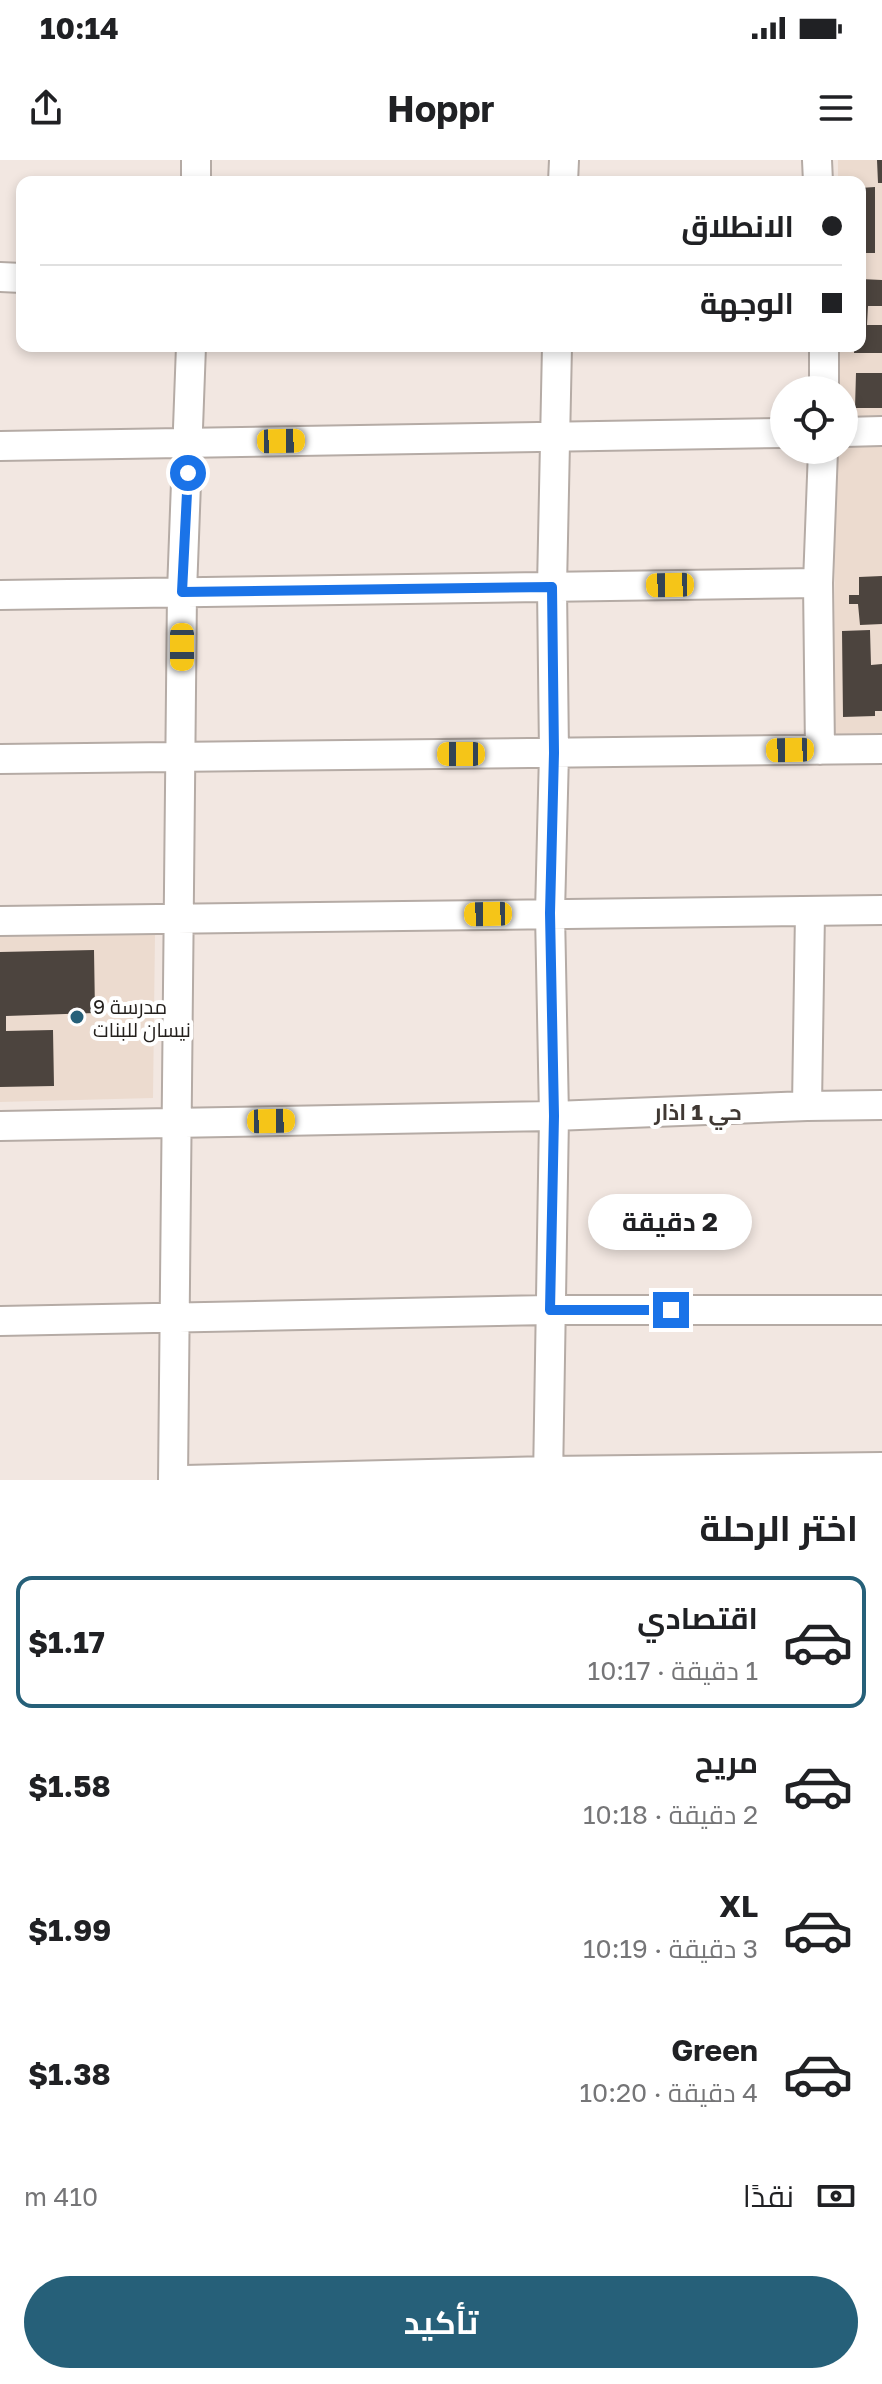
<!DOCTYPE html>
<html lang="ar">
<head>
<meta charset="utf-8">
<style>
  body { margin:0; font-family:"Golos Text",Cairo,sans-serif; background:#f6f6f6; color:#202124; direction:rtl; height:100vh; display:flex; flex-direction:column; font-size:30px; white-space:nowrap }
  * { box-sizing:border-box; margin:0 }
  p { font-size:26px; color:#757577 }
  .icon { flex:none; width:44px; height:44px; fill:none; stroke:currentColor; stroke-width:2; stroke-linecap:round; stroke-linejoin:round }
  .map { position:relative; height:1320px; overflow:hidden; direction:ltr }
  .drawer { display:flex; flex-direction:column; background:#fff; flex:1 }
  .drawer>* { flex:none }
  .banner { position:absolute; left:16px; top:16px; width:850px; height:176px; border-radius:16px; box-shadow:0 4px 12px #0003; direction:rtl; display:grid; align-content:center; height:176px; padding:0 24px; background:#fff }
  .tools { position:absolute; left:770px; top:216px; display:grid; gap:16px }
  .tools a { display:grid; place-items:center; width:88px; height:88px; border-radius:50%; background:#fff; box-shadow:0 4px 12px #0003; font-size:40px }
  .end { position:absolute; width:36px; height:36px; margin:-18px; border:10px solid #1a73e8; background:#fff; box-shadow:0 0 0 4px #fff }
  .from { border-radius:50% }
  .bubble { position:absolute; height:56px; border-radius:28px; background:#fff; box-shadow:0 4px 12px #0003; font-size:26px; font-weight:700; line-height:56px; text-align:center; direction:rtl }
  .car { position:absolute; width:24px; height:48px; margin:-24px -12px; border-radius:10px; box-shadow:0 0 6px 2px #0007; background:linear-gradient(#f5c518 24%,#345 0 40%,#f5c518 0 76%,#345 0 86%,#f5c518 0) }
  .banner b { display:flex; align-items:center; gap:28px; height:76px; font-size:30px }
  .banner b+b { border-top:2px solid #e0e0e0 }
  .banner i { width:20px; height:20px; background:#202124 }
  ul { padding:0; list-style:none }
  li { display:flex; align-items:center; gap:24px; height:132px; margin:0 16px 12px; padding:0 8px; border:4px solid transparent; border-radius:16px }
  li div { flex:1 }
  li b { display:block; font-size:30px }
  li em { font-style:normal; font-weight:700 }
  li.selected { border-color:#266079 }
  li>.icon { width:72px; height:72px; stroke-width:1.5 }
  h2 { padding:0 24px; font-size:36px; line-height:96px }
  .pay { display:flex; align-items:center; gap:20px; height:88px; padding:0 24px; font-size:30px }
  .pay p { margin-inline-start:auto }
  .button { display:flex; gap:16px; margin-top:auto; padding:16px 24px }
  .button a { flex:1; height:92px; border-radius:48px; background:#266079; color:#fff; font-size:32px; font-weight:700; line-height:92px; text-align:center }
  .status { display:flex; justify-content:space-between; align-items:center; height:56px; padding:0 40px; background:#fff; direction:ltr }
  .status svg { height:22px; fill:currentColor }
  header { display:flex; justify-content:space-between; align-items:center; height:104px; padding:0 24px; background:#fff; font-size:36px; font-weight:700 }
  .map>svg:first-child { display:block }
</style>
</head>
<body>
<div class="status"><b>10:14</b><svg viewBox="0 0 49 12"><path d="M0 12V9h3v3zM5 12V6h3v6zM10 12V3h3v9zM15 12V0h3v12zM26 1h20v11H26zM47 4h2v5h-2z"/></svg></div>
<header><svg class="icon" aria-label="menu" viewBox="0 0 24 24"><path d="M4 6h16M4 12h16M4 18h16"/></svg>Hoppr<svg class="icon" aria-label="share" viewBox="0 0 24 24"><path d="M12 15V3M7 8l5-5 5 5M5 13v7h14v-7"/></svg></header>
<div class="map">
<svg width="882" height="1320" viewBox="0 0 882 1320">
  <rect width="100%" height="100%" fill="#f2e7e1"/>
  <!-- built -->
  <path fill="#ecdbcf" d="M838,0h44v262l-38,1v-33h-5v-44h21v-164h-22z
    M882,280v293l-48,1 1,-284h9v-9z
    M155,774l-2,164 -153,4v-166z"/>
  <!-- building -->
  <path fill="#4c443e" d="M877,0h5v23h-4z
    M875,27v66h-15v-65z
    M860,119l22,1v26h-14l-1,19h15v28h-28v-7h6z
    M856,213h26v35h-27z
    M882,416v48l-22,1 -2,-21h-9v-9h10v-18z
    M870,470l1,35 11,-1v47h-7v5l-32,1 -1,-86z
    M94,790l1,63 -89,3v15l47,-1 1,56 -54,1v-135z"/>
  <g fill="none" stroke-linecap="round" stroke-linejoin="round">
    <defs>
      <path id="minor" d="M817,0l1,22
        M196,22v-22
        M563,22l1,-22
        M0,117l22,1
        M824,186v44
        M844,272l38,-1
        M0,286l784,-13
        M0,435l818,-12
        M820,590l-2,-167 5,-133
        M0,599l882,-10
        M0,761l882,-11
        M807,946l3,-194
        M0,966l554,-10 253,-10 75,-1
        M0,1161l550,-11h332
        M173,1320l9,-888 9,-246
        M185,1320l363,-9 334,-4
        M548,1320l6,-364 -4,-203 4,-160 -2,-166 5,-241"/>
    </defs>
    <!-- minor casing -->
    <use href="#minor" stroke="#b5aba5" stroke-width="32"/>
    <!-- minor -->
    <use href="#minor" stroke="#fff" stroke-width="28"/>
  </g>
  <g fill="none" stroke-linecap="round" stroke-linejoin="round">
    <!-- route -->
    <path stroke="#1a73e8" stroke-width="10" d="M188,313l-6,119 370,-5 2,166 -4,160 4,203 -4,194h121"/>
  </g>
  <!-- markers -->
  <circle fill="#266079" stroke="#fff" stroke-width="3" cx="77" cy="857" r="8"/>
  <g text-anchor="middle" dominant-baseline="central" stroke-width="8" stroke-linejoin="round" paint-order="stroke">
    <!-- poi labels -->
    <g font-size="20" fill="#24201d" stroke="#fff" text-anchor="start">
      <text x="93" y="846">مدرسة 9<tspan x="93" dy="23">نيسان للبنات</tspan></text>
    </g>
    <!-- neighbourhood labels -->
    <g font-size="22" font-weight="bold" fill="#403833" stroke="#fff">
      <text x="698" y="951">حي 1 اذار</text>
    </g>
  </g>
</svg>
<div class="tools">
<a><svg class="icon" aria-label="locate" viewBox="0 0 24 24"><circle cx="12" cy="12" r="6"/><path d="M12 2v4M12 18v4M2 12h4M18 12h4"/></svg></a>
</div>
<i class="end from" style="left:188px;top:313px"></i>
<i class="end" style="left:671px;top:1150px"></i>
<div class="bubble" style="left:588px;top:1034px;width:164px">2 دقيقة</div>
<i class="car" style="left:281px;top:281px;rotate:89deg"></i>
<i class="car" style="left:670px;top:425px;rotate:269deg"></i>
<i class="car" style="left:182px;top:487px;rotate:180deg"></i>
<i class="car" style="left:790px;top:590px;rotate:269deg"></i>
<i class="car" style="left:461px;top:594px;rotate:270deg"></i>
<i class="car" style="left:488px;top:754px;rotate:269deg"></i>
<i class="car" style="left:271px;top:961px;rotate:89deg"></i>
<div class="banner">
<b><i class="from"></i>الانطلاق</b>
<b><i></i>الوجهة</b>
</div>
</div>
<section class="drawer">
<h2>اختر الرحلة</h2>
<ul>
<li class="selected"><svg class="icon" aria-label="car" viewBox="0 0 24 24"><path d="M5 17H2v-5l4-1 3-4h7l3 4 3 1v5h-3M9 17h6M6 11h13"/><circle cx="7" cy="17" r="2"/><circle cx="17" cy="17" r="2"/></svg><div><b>اقتصادي</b><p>1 دقيقة · 10:17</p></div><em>$1.17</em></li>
<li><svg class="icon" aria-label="car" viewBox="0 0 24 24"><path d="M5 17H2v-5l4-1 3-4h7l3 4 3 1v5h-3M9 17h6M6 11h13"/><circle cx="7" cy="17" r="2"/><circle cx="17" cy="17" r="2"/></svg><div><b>مريح</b><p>2 دقيقة · 10:18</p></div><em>$1.58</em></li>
<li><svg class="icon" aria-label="car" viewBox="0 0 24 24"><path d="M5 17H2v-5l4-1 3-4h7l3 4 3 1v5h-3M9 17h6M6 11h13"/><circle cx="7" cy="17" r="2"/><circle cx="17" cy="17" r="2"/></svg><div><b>XL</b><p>3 دقيقة · 10:19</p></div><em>$1.99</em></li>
<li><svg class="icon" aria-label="car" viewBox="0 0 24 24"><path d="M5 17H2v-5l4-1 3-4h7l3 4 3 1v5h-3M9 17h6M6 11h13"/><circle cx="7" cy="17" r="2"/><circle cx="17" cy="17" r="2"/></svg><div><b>Green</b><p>4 دقيقة · 10:20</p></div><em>$1.38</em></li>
</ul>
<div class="pay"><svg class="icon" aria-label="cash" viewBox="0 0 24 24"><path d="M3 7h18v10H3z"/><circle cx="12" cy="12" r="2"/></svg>نقدًا<p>410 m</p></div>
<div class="button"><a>تأكيد</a></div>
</section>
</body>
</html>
